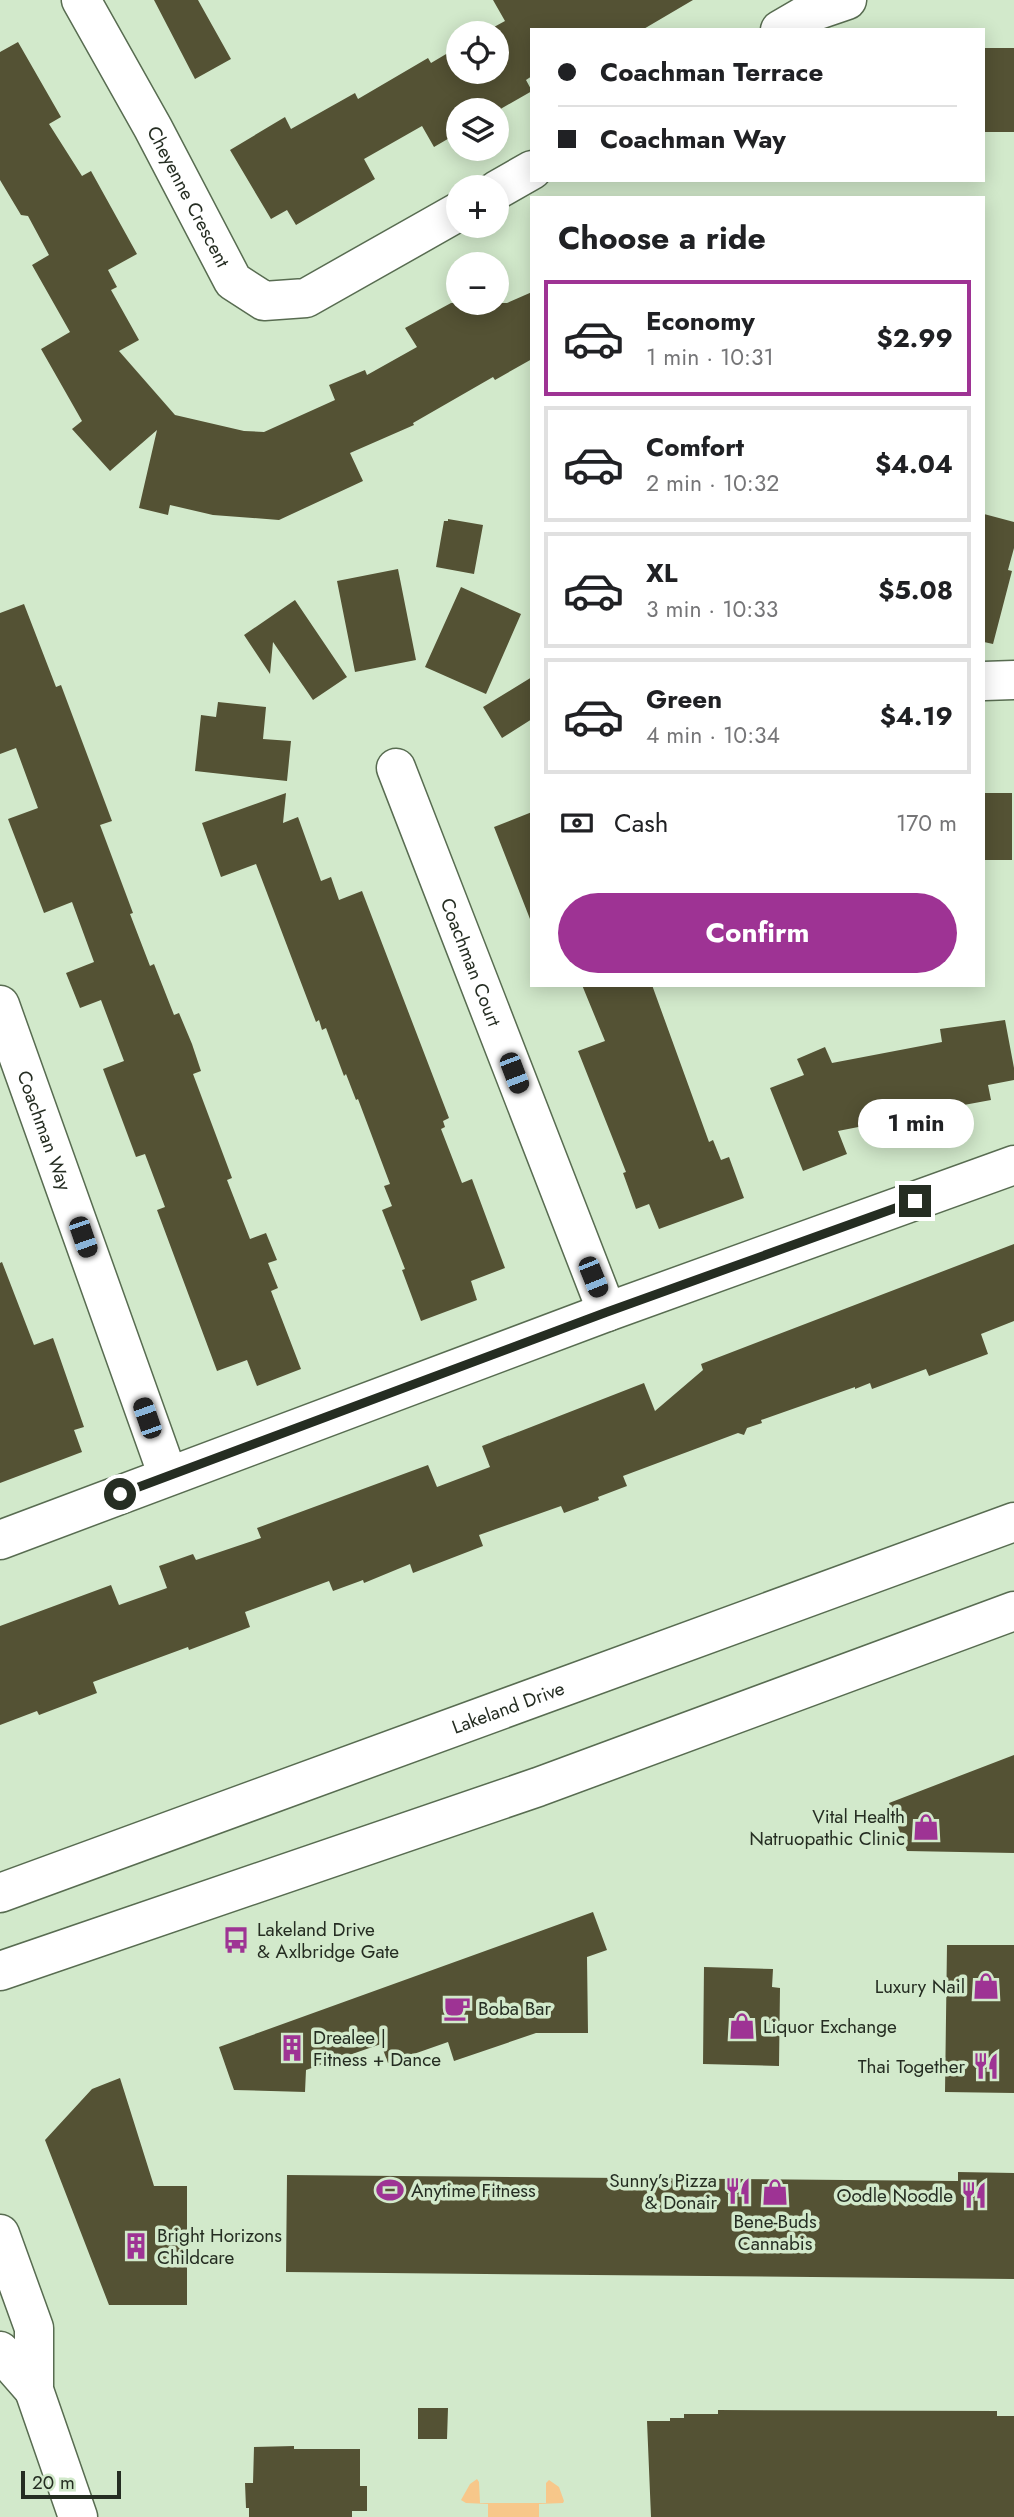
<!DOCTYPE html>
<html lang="en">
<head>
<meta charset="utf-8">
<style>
  body { margin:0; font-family:Jost,sans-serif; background:#f2f2f2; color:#202124; height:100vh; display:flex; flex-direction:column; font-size:26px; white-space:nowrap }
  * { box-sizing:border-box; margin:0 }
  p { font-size:23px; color:#757577 }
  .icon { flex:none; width:38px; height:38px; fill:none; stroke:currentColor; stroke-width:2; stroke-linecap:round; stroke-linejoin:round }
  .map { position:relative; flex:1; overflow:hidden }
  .details { position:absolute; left:530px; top:196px; width:455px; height:791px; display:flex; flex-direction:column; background:#fff; border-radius:0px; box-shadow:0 4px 18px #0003 }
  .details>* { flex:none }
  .top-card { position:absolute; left:530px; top:28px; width:455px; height:154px; border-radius:0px; box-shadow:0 4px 18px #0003; display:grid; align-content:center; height:154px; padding:0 28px; background:#fff }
  .controls { position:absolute; left:446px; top:21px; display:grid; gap:14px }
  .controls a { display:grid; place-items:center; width:63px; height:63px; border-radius:50%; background:#fff; box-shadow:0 4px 18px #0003; font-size:35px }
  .scale { position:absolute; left:21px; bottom:18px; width:100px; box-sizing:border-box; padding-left:7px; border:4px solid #252d22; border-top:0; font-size:19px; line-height:24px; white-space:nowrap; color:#252d22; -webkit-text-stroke:5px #d2e9cb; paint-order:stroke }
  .end { position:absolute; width:32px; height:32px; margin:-16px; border:9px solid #252d22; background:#fff; box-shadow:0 0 0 4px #fff }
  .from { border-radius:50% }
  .bubble { position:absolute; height:49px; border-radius:24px; background:#fff; box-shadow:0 4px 18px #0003; font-size:23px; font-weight:700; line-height:49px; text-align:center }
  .car { position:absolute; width:21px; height:42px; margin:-21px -10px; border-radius:9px; box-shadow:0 0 5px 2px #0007; background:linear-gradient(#222 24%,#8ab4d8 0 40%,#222 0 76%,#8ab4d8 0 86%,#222 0) }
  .top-card b { display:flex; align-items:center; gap:24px; height:66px; font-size:26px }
  .top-card b+b { border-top:2px solid #e0e0e0 }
  .top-card i { width:18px; height:18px; background:#202124 }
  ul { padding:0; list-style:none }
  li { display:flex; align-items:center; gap:21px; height:116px; margin:0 14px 10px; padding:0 14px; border:4px solid #e0e0e0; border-radius:0px }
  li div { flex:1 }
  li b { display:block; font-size:26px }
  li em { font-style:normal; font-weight:700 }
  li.on { border-color:#9e3394 }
  li>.icon { width:63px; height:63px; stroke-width:1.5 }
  h2 { padding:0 28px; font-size:32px; line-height:84px }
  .pay { display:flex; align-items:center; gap:18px; height:77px; padding:0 28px; font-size:26px }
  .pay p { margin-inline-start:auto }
  .action { display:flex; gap:14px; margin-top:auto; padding:14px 28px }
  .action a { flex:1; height:80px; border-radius:42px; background:#9e3394; color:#fff; font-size:28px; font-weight:700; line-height:80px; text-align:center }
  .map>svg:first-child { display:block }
</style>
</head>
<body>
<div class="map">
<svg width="1014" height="2517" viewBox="0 0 1014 2517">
  <rect width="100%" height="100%" fill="#d2e9cb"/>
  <!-- green -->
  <path fill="#f7c78a" d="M477,2479l2,3 1,21h66v-20l3,-3 10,7 5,14 -1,2 -24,1v13h-51v-13l-22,-1 -5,-3 9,-16z"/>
  <!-- building -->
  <path fill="#545234" d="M154,0h44l33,59 -36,20z
    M493,0h200l-51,30h-110v46l-6,4 6,11 -35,20 -39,-1v23l-24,14 -12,-21 -58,33 11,20 -79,46 -9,-15 -16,9 -41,-69 55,-33 6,12 64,-36 3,6 70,-41 3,5 27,-16v25h39v-39h-14l22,-12z
    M18,42l43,75 -12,7 33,52 9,-5 46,83 -29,16 9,17 -6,3 28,50 -20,11 56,64 69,16 20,1 71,-32 -6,-15 36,-15 2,5 50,-28 -12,-19 46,-25h56l25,-11v67l-37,21 -2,-3 -80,46 1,2 -64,28 13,28 -84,39 -66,-5 -43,-10 -2,10 -29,-7 18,-78 -47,41 -38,-42 10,-8 -41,-72 29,-17 -38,-67 17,-10 -21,-39 -7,-1 -21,-35v-128z
    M984,48h30v84h-30z
    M984,514l30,8v26l-6,22 4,1 -19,73 -9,-2z
    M448,519l35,6 -9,49 -38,-7 8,-46h4z
    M398,569l18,91 -61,12 -18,-91z
    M461,587l60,27 -35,80 -61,-27z
    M295,600l52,77 -34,23 -40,-58 -3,32 -26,-39z
    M24,604l32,83 5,-2 51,136 -12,4 33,88 -3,1 20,52 4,-2 20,51 5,-2 13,31 9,27 -8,3 39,104 -5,2 23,59 16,-6 11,27 -9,3 10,25 -7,3 30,78 -44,17 -10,-26 -30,11 -60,-161 8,-3 -20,-53 -9,3 -33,-88 21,-8 -23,-61 -21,8 -14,-35 28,-11 -22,-60 -28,11 -36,-94 30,-11 -22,-60 -16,6v-141z
    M532,677v42l-30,19 -19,-31z
    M218,702l48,5 -3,32 28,2 -4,40 -92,-10 6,-56 15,2z
    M286,793l-3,30 15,-6 23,64 10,-4 8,23 23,-9 87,227 -6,3 2,6 -4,2 21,54 10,-4 33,89 -34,13 6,19 -56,21 -19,-51 3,-1 -23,-59 10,-4 -8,-20 6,-2 -32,-85 -2,1 -10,-26 -2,2 -18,-48 -4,2 -3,-10 -3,2 -60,-158 -35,13 -19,-54z
    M984,793h28v67h-28z
    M532,812v107h-2l-36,-92z
    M582,985h70l57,157 4,-2 8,20 8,-3 15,41 -85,31 -10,-25 -13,5 -13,-36 3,-1 -48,-121 27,-10z
    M1005,1020l9,48v12l-26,5 3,15 -49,9 1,8 -37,8 -2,-7 -66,13 9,23 -44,17 -33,-83 34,-13 -7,-16 28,-12 7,16 110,-21 -2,-13z
    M1014,1244v77l-33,13 7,20 -59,22 -3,-7 -54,20 -2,-6 -15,6v-2l-94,33 1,3 -15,5 -3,7 -6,-2 -115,43 4,10 -29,11 1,3 -35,13 -3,-7 -82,29 4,11 -70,27 -3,-9 -46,19 -1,-3 -30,11 -4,-10 -84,31 5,15 -61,23 -1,-3 -95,35 4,11 -58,22 -2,-4 -37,14v-99l111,-41 8,20 48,-17 -8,-22 34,-12 3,6 65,-22 -4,-10 171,-63 9,22 53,-20 -8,-21 162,-63 11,28 48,-41 -2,-6z
    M2,1262l32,83 19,-7 31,89 -10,3 8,22 -82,31v-220z
    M1014,1755v98l-107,-2 -18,-48z
    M593,1912l14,38 -20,7 1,76h-52l-82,28 -6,-19 -60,21 -7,-19 -75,26 -1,22 -71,-2 -15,-43z
    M947,1945h67v148l-69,-1z
    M704,1967l69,2 -1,18 8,1 -1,78 -76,-2z
    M120,2078l34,108h33v119h-78l-64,-165 47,-51z
    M958,2172l56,1v106l-728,-7 1,-97 671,6z
    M418,2408h30l-1,31h-29z
    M718,2410l279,1v5h17v101h-363l-4,-96h23v-3h14v-4h34z
    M294,2446v3h66v37h7v25h-15v6h-103v-9h-3l-1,-25h8l1,-36z"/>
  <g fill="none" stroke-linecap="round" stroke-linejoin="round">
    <defs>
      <g id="minor">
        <path id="s1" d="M81,0l72,128 80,153 31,20 42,-3 152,-86"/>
        <path d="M780,30l29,-17 38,-13"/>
        <path d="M497,190l35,-20"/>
        <path d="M984,681l30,-1"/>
        <path id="s2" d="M396,768l211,544"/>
        <path id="s3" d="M0,1005l168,471"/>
        <path d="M0,1540l607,-228 407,-147"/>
        <path d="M0,2234l34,94v62l44,127"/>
        <path d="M0,2351l34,39"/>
      </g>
      <g id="secondary">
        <path id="s4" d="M0,1893l1014,-371"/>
        <path d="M0,1971l538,-184 476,-176"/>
      </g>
    </defs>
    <!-- minor casing -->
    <use href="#minor" stroke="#586c51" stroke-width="41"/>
    <!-- secondary casing -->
    <use href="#secondary" stroke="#586c51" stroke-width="41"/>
    <!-- minor -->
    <use href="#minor" stroke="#fff" stroke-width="38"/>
    <!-- secondary -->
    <use href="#secondary" stroke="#fff" stroke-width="38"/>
  </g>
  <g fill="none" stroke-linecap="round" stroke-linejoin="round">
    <!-- route -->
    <path stroke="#252d22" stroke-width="9" d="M120,1494l487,-182 308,-111"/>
  </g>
  <!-- icons -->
  <defs>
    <symbol id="shop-bare" viewBox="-9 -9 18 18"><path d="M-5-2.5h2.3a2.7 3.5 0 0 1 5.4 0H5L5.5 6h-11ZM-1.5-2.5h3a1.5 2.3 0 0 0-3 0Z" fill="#9e3394" stroke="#d2e9cb" stroke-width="2.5" paint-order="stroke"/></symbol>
    <symbol id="bus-bare" viewBox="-9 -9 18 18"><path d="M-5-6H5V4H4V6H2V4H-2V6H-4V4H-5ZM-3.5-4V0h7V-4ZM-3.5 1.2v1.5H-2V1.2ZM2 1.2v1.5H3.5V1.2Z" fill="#9e3394" stroke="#d2e9cb" stroke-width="2.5" paint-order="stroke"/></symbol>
    <symbol id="cafe-bare" viewBox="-9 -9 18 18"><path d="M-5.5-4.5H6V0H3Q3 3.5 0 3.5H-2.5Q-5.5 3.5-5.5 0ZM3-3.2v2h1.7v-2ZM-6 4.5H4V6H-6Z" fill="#9e3394" stroke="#d2e9cb" stroke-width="2.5" paint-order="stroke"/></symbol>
    <symbol id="building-bare" viewBox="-9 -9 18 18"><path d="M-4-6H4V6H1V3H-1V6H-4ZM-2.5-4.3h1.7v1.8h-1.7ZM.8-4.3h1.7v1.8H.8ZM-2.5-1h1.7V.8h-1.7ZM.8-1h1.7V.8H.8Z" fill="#9e3394" stroke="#d2e9cb" stroke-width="2.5" paint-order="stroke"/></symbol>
    <symbol id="restaurant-bare" viewBox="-9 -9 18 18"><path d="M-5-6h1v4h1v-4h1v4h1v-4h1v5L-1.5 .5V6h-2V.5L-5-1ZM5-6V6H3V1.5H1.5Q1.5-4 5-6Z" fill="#9e3394" stroke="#d2e9cb" stroke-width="2.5" paint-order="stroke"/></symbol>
    <symbol id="stadium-bare" viewBox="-9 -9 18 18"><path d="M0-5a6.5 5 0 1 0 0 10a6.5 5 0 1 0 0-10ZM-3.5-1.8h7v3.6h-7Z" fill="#9e3394" stroke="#d2e9cb" stroke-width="2.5" paint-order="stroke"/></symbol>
  </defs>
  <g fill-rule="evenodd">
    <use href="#shop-bare" x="907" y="1808" width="38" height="38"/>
    <use href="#bus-bare" x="217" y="1921" width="38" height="38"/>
    <use href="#shop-bare" x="967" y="1967" width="38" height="38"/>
    <use href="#cafe-bare" x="438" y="1989" width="38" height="38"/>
    <use href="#shop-bare" x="723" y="2007" width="38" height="38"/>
    <use href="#building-bare" x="273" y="2029" width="38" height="38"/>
    <use href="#restaurant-bare" x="967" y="2047" width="38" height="38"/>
    <use href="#stadium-bare" x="371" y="2171" width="38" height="38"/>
    <use href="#restaurant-bare" x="719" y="2172" width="38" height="38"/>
    <use href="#shop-bare" x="756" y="2173" width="38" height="38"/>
    <use href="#restaurant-bare" x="955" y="2176" width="38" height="38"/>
    <use href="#building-bare" x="117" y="2227" width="38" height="38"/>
  </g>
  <g text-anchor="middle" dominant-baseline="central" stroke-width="7" stroke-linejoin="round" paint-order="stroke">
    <!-- street labels -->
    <g font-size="19" fill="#252d22" stroke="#d2e9cb">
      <text stroke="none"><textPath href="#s1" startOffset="224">Cheyenne Crescent</textPath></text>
      <text stroke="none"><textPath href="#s2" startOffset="208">Coachman Court</textPath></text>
      <text stroke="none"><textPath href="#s3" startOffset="133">Coachman Way</textPath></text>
      <text stroke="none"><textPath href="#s4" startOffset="541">Lakeland Drive</textPath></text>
    </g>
    <!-- poi labels -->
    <g font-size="19" fill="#252d22" stroke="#d2e9cb" text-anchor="start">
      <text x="905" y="1816" text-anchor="end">Vital Health<tspan x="905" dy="22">Natruopathic Clinic</tspan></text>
      <text x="257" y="1929">Lakeland Drive<tspan x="257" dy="22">&amp; Axlbridge Gate</tspan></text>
      <text x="965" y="1986" text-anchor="end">Luxury Nail</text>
      <text x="478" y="2008">Boba Bar</text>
      <text x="763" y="2026">Liquor Exchange</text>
      <text x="313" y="2037">Drealee |<tspan x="313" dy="22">Fitness + Dance</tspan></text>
      <text x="965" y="2066" text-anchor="end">Thai Together</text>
      <text x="717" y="2180" text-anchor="end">Sunny’s Pizza<tspan x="717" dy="22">&amp; Donair</tspan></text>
      <text x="411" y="2190">Anytime Fitness</text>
      <text x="953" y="2195" text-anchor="end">Oodle Noodle</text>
      <text x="775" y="2221" text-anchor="middle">Bene-Buds<tspan x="775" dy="22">Cannabis</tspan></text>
      <text x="157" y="2235">Bright Horizons<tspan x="157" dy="22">Childcare</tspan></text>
    </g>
  </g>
</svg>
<div class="controls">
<a><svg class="icon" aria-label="locate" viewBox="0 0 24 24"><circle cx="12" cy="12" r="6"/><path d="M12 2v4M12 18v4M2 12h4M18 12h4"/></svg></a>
<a><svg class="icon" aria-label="layers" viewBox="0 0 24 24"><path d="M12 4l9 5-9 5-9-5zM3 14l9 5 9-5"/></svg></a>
<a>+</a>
<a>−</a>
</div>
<div class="scale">20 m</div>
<i class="end from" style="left:120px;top:1494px"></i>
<i class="end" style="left:915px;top:1201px"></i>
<div class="bubble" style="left:858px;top:1099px;width:116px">1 min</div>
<i class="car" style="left:514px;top:1073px;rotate:159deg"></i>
<i class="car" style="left:83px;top:1237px;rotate:161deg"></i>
<i class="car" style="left:593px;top:1277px;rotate:158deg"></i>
<i class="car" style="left:147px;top:1418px;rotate:341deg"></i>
<div class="top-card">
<b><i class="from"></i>Coachman Terrace</b>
<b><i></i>Coachman Way</b>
</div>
<section class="details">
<h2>Choose a ride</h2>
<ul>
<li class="on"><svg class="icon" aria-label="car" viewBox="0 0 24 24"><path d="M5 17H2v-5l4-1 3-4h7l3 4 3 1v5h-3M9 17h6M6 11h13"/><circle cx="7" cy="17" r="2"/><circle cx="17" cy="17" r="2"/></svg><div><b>Economy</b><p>1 min · 10:31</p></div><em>$2.99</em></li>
<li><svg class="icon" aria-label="car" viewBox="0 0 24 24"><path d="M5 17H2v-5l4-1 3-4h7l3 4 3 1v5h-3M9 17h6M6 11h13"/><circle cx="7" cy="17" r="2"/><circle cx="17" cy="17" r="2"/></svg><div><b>Comfort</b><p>2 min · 10:32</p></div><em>$4.04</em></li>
<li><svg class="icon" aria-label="car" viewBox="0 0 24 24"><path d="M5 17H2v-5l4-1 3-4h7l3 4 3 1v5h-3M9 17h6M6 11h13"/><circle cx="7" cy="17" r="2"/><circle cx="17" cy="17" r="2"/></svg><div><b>XL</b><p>3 min · 10:33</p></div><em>$5.08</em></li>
<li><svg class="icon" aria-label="car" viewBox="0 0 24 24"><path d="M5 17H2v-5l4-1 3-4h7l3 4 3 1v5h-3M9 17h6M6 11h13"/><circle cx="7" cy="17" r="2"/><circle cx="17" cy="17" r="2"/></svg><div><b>Green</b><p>4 min · 10:34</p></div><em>$4.19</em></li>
</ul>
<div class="pay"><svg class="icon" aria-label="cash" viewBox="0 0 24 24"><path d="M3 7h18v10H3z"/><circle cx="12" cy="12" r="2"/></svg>Cash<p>170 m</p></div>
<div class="action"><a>Confirm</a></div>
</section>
</div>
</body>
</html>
